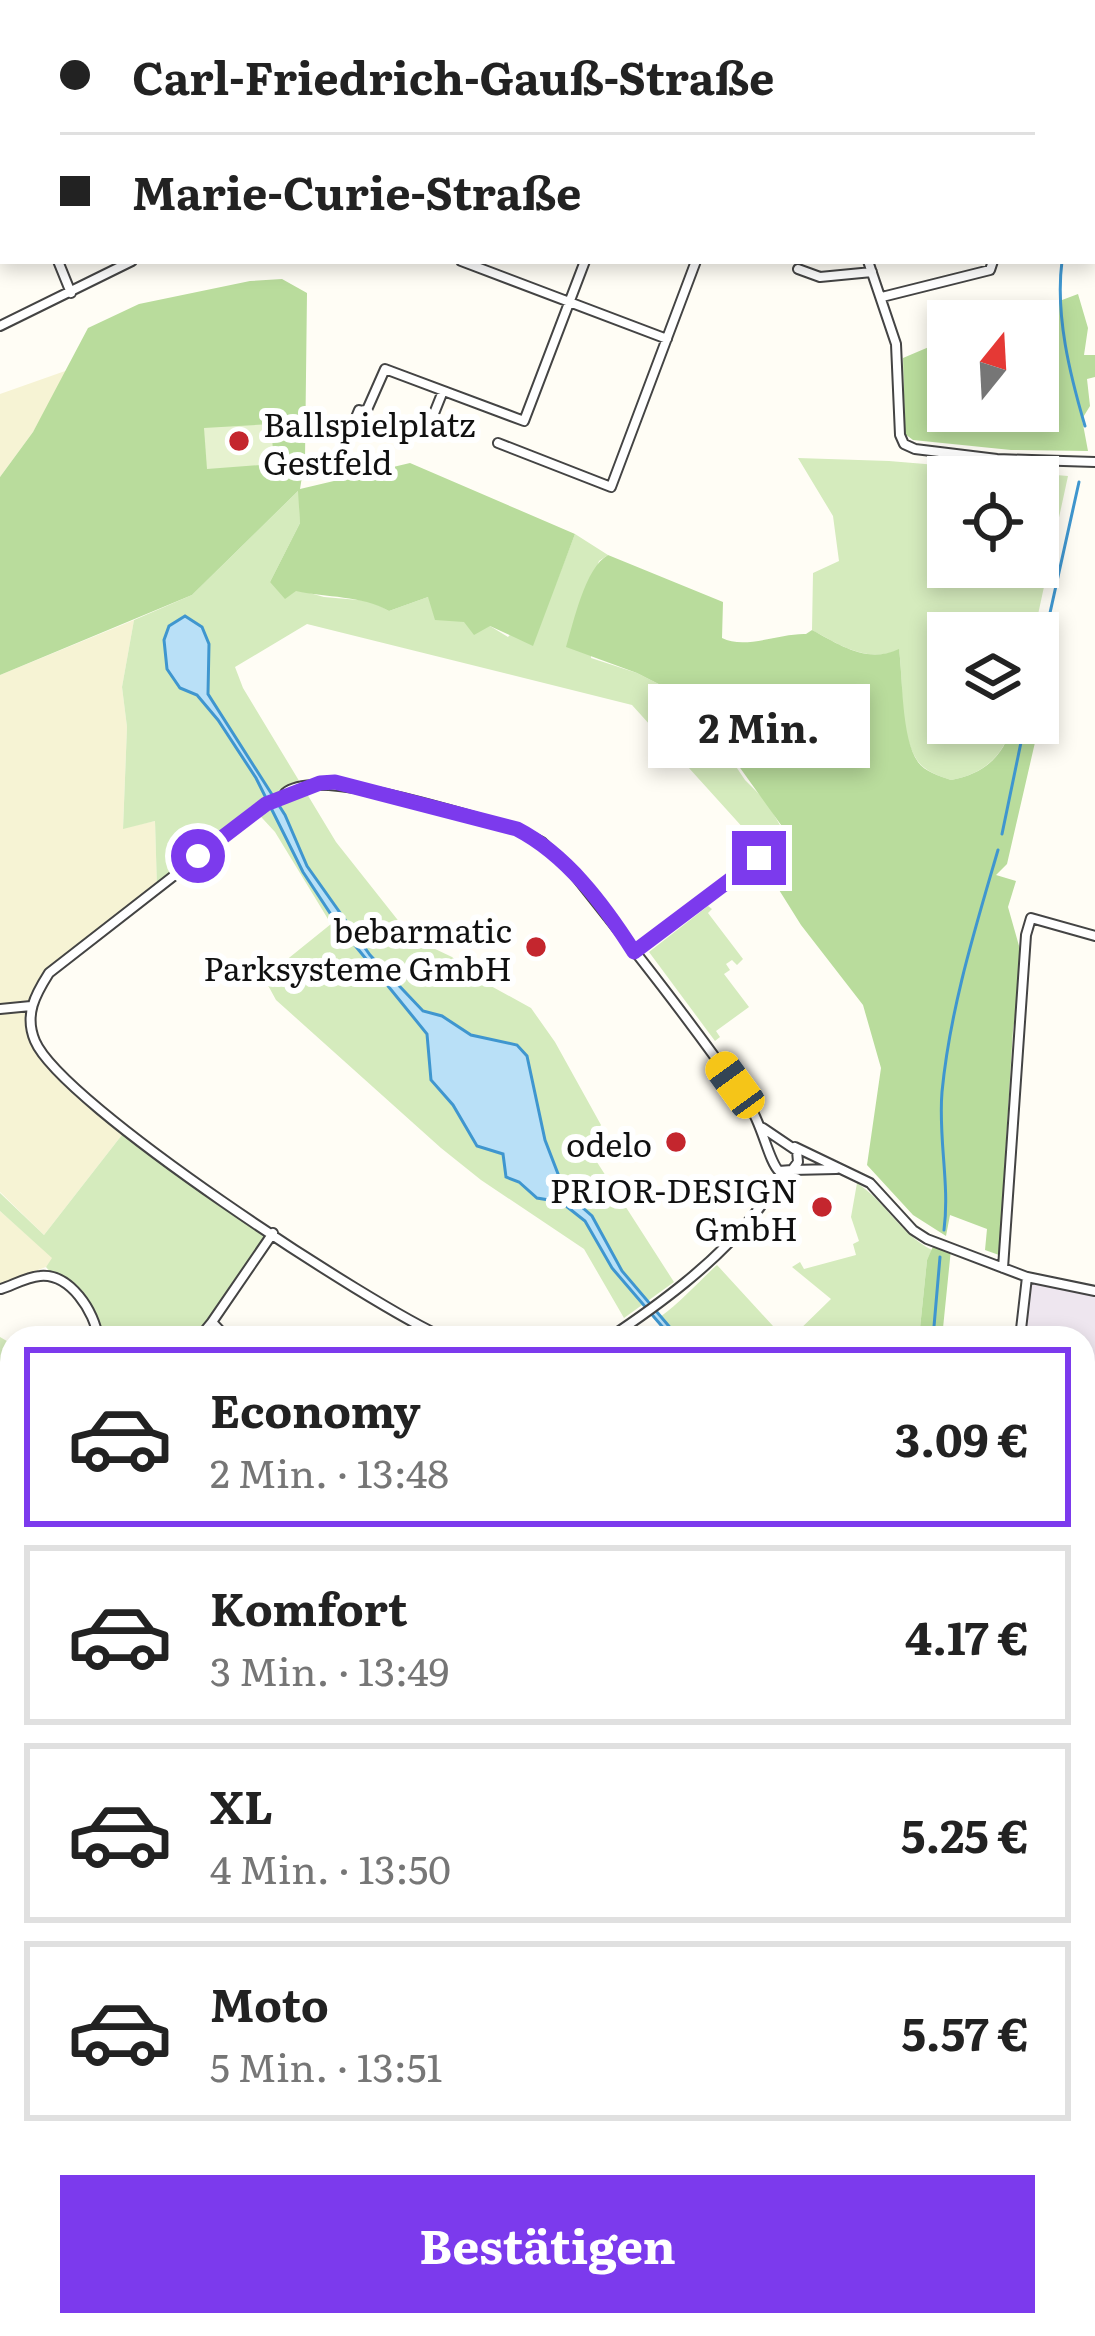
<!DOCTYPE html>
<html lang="de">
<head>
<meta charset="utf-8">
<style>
  body { margin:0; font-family:Literata,serif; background:#f6f6f6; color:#222; height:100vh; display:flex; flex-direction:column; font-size:45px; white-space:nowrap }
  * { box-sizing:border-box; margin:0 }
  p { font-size:39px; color:#767676 }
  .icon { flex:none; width:66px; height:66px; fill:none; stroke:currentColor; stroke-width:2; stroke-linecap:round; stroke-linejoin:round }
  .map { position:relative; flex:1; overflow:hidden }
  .details { position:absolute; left:0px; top:1326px; width:1095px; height:1011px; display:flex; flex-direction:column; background:#fff; border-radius:36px 36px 0 0; box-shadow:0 6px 18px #0003 }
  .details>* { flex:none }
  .hud { position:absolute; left:0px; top:0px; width:1095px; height:264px; box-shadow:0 6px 18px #0003; display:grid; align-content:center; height:264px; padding:0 60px; background:#fff }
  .needle { width:78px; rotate:18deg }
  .fabs { position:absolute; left:927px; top:300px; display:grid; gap:24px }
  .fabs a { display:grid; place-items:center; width:132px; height:132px; border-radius:0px; background:#fff; box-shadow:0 6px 18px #0003; font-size:60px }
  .end { position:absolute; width:54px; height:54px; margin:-27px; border:15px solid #7c3aed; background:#fff; box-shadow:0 0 0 6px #fff }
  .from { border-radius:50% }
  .bubble { position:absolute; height:84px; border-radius:0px; background:#fff; box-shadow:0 6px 18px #0003; font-size:39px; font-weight:700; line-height:84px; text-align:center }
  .car { position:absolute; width:36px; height:72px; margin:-36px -18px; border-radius:15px; box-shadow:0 0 9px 3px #0007; background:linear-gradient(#f5c518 24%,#345 0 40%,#f5c518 0 76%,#345 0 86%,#f5c518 0) }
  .hud b { display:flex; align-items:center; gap:42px; height:114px; font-size:45px }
  .hud b+b { border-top:3px solid #e0e0e0 }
  .hud i { width:30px; height:30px; background:#222 }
  ul { padding:21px 0 0; list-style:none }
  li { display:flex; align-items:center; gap:36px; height:180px; margin:0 24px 18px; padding:0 36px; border:6px solid #e0e0e0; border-radius:0px }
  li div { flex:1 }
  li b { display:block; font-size:45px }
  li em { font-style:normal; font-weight:700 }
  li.on { border-color:#7c3aed }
  li>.icon { width:108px; height:108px; stroke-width:1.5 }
  .cta { display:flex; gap:24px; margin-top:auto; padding:24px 60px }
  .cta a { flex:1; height:138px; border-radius:0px; background:#7c3aed; color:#fff; font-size:48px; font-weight:700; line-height:138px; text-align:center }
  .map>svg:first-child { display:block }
</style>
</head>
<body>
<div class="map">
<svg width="1095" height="2336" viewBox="0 0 1095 2336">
  <rect width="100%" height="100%" fill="#fffdf5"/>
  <!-- industrial -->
  <path fill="#eee6ef" d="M1027,1277l68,15v442l-12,-3v-393h-63z"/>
  <!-- farmland -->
  <path fill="#f6f3d4" d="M68,370l-35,62 -33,45v-83z
    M134,620l-12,67 5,40 -4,101 32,-7 2,67 -108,85 -18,33 1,29 10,21 83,75 -81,104 -44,-43v-517z
    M0,1211l53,47 -7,9 -46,17z
    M1083,1731l12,3v291l-12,-28v-11l11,-15 -11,-28z
    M1083,2236l12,38v62h-536l10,-11h514z"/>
  <!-- green -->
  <path fill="#d5ebbd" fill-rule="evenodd" d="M798,458l91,3 179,15 -34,157h-86v90h64c-7,32 -28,51 -61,57 -12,-4 -27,-9 -34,-20 -19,-29 -13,-78 -18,-110 -33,13 -59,-5 -87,-20l1,-57 26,-12 -6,-45zM948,477h90v90h-90z
    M299,490l1,33 -30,59 54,15 46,4 19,10 39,-14 37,25 25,4 18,11 48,-54 19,-49 33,21 -9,6 -5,15 -3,82 46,15 55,28 53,79 21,21 18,31 -20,19 -132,-146 -325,-81 -72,43 8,21 93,154 76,96 40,19 28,23 51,28 24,34 46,83 -15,20 88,137 -50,36 -40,-69 -103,-69 -40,-32 -165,-148 -12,-22 67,-54 -56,-92 -24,-26 -94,82 -2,-67 -32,8 4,-102 -5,-40 12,-67 58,-25z
    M708,906l4,3 -4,4 35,46 -6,6 -5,-5 -6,4 4,6 -6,4 25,33 -33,24 4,6 -5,4 -66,-89z
    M125,1131l148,102 -70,100 -16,5h-89c-4,-34 -33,-48 -52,-71l6,-9 -52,-47v-18l44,42z
    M857,1183c29,19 42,50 75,67l-5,10 -8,78h-128l40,-39 -39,-32 8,-5 4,7 52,-14 -3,-11 6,-3 -8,-24z
    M717,1265l67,73h-105l-19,-21c21,-15 37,-34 57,-52z
    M0,1337l12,7v559l-12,7z
    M12,2005v262l-12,-40v-220l2,4z
    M28,2325h541l-10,11h-529z"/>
  <!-- forest -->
  <path fill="#b9dc9c" d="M282,279l25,14 -2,165 -5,31 110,-26 165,71 -42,112 -43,-20 -16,9 -10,-13 -29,-2 -7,-23 -39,14c-28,-16 -62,-13 -93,-20l-11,8 -15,-17 30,-59 -2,-32 -106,104 -192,80v-198l33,-45 55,-104 51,-24 111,-23z
    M1078,294l10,34 -4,27h11v22l-8,2 3,27 -8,13 6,32 -77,-1 -98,-10 -8,-6 -2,-76 40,-17 5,9v61h90v-71l5,-2 3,-32z
    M608,555l115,47 -1,36c23,12 58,-5 84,-4l6,-4c28,15 55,34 87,19 4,29 2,89 19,113 7,10 22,14 33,18 33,-6 54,-24 61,-57h26v-12l4,1 -35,152 -11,11 20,6 -8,26 15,53 -10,70 -14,225 -14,-5 2,-21 -37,-14 -4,21 -33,-21 -46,-50 14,-97 -18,-63 -62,-80 -42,-67 30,-22 -97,-135 -55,-28 -71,-26c8,-26 19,-79 42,-92z
    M935,1242l16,7 -9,89h-23l8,-78z
    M1083,1997l12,28v249l-12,-38z"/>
  <!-- pitch -->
  <path fill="#e6f2cf" d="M271,424l3,40 -67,5 -3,-41z"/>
  <!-- water -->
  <path fill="#b9e0f7" stroke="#3f96cf" stroke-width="3" d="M185,616l17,11 7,17 -1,50 77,121 22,51 63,89 53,56 19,5 29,19 46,10 10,11 18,84 20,52 27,24 30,55 57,67h-7l-60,-70 -27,-47 -24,-19 -24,-4 -18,-16 -13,-5 -3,-23 -26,-8 -24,-41 -22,-25 -4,-46 -91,-112 -33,-50 -47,-94 -38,-58 -21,-25 -17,-7 -13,-19 -3,-29 5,-14z"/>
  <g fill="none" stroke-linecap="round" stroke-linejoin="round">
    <!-- stream -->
    <path stroke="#3f96cf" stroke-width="3" d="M1092,185l3,-5
      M1062,261c-7,54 8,114 23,165
      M1038,667l41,-185
      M1002,834l23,-111
      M944,1230c6,-46 -6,-92 -2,-138 8,-83 33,-163 56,-242
      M933,1338l7,-81
      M0,1574l12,9
      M0,1754l12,-69
      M0,1923l12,13
      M0,1995l12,-3
      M1083,2231l12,38
      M101,2325l12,11"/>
    <defs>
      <path id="minor" d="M940,0l6,3
        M1046,0l3,3
        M288,3v-3
        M587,3v-3
        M707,3l1,-3
        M1013,3l5,-3
        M1092,38l3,2
        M0,57h3
        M0,81l3,-8
        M1092,123l3,2
        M58,261l13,32
        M461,261l206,78
        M868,261l28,83 4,91 4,9 11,5 82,10 98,3
        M798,269l22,8 52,-5
        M882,297l108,-27 3,-9
        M0,326l132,-65
        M427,431l16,-40
        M349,434l10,-24 7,2 19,-43 139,52 61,-160
        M498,443l113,44 85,-226
        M305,787l-39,17 -217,169c-14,22 -25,42 -14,68 27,64 338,266 410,297
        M285,793c33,-28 187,25 232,36l25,13 27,26c62,78 124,156 180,237 13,19 20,57 30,66l13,-1 6,-8 -1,-11 -34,-23
        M634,952l125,-94
        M0,1009l31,-3
        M795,1147l75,36 43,47 14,9 100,38 68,14
        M792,1170l44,-1
        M1003,1268l23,-333 5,-17 64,18
        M1,1289c12,-4 26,-12 39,-13 30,-3 55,36 58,62
        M187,1338l16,-5 9,-11
        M227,1338l-15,-16 61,-89
        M609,1338c51,-34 105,-74 144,-122 13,-15 19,-30 35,-44
        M1020,1338l7,-61
        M0,2228l12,39
        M28,2325l2,11"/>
    </defs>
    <!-- minor casing -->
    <use href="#minor" stroke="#444" stroke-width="12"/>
    <!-- minor -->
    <use href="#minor" stroke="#fff" stroke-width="8"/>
  </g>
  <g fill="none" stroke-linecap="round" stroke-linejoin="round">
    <!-- route -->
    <path stroke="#7c3aed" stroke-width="15" d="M198,856l68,-52 54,-21 15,-1 182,47c50,26 87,76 117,123l125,-94"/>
  </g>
  <!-- markers -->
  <g fill="#c4262e" stroke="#fff" stroke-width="4.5">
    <circle cx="239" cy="441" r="12"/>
    <circle cx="536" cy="947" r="12"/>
    <circle cx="676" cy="1142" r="12"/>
    <circle cx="822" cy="1207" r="12"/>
  </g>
  <g text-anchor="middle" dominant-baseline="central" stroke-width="12" stroke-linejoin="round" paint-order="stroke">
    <!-- poi labels -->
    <g font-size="33" fill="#111" stroke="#fff" text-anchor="end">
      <text x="263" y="422" text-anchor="start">Ballspielplatz<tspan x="263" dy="38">Gestfeld</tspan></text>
      <text x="512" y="928">bebarmatic<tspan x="512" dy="38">Parksysteme GmbH</tspan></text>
      <text x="652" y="1142">odelo</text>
      <text x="798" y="1188">PRIOR-DESIGN<tspan x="798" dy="38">GmbH</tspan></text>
    </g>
  </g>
</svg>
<div class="fabs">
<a><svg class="needle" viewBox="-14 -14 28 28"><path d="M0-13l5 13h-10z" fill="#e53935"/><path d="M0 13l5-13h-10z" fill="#767676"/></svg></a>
<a><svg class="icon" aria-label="locate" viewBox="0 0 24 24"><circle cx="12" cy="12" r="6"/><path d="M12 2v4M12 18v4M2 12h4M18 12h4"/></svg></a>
<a><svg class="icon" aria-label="layers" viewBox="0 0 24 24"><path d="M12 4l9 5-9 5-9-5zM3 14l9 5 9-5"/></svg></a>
</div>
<i class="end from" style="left:198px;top:856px"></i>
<i class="end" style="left:759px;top:858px"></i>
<div class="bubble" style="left:648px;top:684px;width:222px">2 Min.</div>
<i class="car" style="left:735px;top:1085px;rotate:324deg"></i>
<div class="hud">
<b><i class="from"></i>Carl-Friedrich-Gauß-Straße</b>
<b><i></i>Marie-Curie-Straße</b>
</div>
<section class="details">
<ul>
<li class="on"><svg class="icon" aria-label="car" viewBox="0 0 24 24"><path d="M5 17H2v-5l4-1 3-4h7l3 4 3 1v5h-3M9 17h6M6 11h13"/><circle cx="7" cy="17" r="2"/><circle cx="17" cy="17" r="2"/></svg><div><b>Economy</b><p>2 Min. · 13:48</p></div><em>3.09 €</em></li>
<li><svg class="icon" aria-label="car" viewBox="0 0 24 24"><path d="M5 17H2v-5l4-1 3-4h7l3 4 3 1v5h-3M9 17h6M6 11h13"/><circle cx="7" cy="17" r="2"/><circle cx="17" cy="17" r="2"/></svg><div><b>Komfort</b><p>3 Min. · 13:49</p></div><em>4.17 €</em></li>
<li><svg class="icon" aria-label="car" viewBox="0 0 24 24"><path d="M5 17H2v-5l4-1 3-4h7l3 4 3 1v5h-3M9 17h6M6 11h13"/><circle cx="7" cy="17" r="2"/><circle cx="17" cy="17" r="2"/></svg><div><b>XL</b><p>4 Min. · 13:50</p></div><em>5.25 €</em></li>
<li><svg class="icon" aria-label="car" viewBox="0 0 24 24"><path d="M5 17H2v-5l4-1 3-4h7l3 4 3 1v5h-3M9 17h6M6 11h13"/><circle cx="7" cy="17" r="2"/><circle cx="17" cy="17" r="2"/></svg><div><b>Moto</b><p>5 Min. · 13:51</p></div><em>5.57 €</em></li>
</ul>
<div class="cta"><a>Bestätigen</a></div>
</section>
</div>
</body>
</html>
